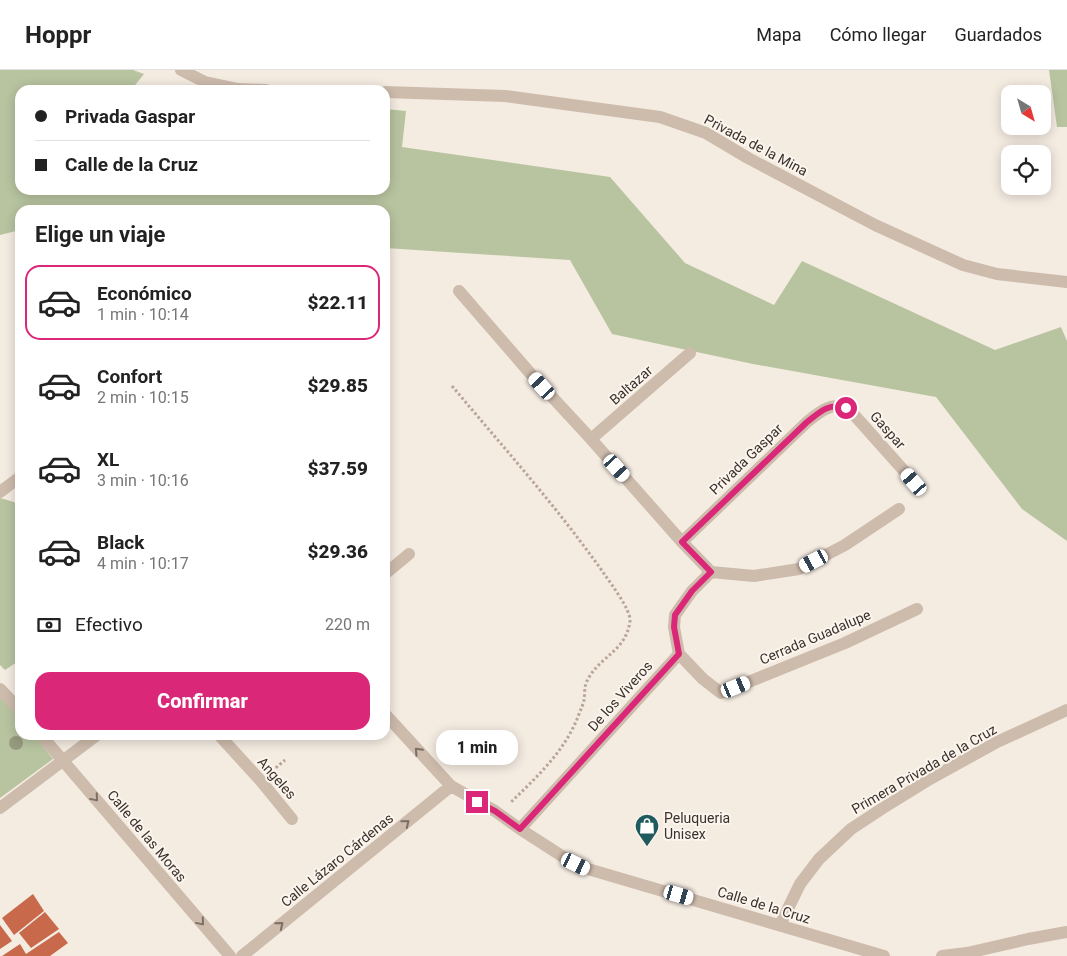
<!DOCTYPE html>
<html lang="es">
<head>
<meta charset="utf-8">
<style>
  body { margin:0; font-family:Roboto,sans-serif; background:#f2f2f2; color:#222; height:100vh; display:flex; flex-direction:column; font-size:19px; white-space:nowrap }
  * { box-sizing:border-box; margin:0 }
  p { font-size:16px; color:#767676 }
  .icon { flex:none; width:28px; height:28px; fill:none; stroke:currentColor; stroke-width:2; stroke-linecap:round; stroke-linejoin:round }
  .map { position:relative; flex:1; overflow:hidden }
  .drawer { position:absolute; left:15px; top:135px; width:375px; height:535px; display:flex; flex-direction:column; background:#fff; border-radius:15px; box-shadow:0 2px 12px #0003 }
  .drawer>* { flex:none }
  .hud { position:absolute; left:15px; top:15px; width:375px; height:110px; border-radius:15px; box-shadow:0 2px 12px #0003; display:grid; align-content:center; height:110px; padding:0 20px; background:#fff }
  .needle { width:32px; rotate:143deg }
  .tools { position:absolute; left:1001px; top:15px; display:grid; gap:10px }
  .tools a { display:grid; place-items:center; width:50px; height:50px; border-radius:10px; background:#fff; box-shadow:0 2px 12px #0003; font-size:25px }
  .end { position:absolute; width:22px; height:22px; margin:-11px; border:6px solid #db2777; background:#fff; box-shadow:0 0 0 2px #fff }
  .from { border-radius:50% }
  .bubble { position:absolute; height:35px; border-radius:15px; background:#fff; box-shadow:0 2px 12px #0003; font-size:16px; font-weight:800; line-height:35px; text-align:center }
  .car { position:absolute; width:15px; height:30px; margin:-15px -8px; border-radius:6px; box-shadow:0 0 4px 1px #0007; background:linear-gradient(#fff 24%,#345 0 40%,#fff 0 76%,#345 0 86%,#fff 0) }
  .hud b { display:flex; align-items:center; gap:18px; height:48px; font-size:19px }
  .hud b+b { border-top:1px solid #e0e0e0 }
  .hud i { width:12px; height:12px; background:#222 }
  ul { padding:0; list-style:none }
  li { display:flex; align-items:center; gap:15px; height:75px; margin:0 10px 8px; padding:0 10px; border:2px solid transparent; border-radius:15px }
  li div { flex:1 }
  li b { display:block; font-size:19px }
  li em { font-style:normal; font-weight:800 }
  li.on { border-color:#db2777 }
  li>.icon { width:45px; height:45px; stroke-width:1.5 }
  h2 { padding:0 20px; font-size:22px; line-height:60px }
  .pay { display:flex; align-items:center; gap:12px; height:55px; padding:0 20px; font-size:19px }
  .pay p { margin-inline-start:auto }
  .cta { display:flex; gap:10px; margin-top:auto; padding:10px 20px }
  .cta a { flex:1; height:58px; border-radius:15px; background:#db2777; color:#fff; font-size:20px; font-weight:800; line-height:58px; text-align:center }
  header { display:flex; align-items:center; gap:30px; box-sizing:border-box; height:70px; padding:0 25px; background:#fff; border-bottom:1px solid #e0e0e0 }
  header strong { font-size:24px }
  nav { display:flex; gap:28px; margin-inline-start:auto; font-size:18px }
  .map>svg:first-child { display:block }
</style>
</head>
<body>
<header>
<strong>Hoppr</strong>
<nav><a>Mapa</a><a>Cómo llegar</a><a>Guardados</a></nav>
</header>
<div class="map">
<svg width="1067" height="886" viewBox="0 0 1067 886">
  <rect width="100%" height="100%" fill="#f4ebe1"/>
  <!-- green -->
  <path fill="#b8c4a0" d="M0,0h133l11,4 -13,16h-111v100h365v-81l21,2 -4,36 208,30 75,86 89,42 28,-44 193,89 66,-23 6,14v200l-45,-32 -86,-112 -183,-33 -141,-30 -42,-74 -185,-12v-38h-365v20l-20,5z
    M1049,0h18v57h-10z
    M0,428l14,4 6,7v151l-15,10 -5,-5z
    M0,625l20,21v19h14l19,24 -53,39z"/>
  <!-- building -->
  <path fill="#c8694b" d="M33,824l11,17 -30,24 -12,-17z
    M45,842l14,17 -28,19 -12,-15z
    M0,855l12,16 -12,8z
    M59,862l9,11 -18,13h-48l18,-12 6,10z"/>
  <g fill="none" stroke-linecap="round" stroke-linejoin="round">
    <!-- path -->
    <path stroke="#b9a596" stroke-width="3" stroke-dasharray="2.5 2.5" stroke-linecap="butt" d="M452,316c52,62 106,122 153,189 6,9 26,35 25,46 -4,31 -31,35 -43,60 -3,6 -2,13 -3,19 -1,5 -3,9 -5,14 -13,36 -42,63 -69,89
      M272,701l13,-11"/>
    <!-- minor -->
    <path stroke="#cdbbac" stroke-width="12" d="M181,0l24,12 33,7 28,1
      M385,22l120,4 155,21 46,16 42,25 127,67 88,40 34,9 70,8
      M459,221l71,82 61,66 91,103 29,30
      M591,369l99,-86
      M0,422l20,-15
      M682,472l125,-120c11,-9 26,-22 40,-13 3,1 6,5 9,8l58,65
      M711,502l43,4 45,-7 46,-24 54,-36
      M385,504l24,-20
      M679,584l24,25 18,14 124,-50 72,-34
      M0,619l20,21
      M385,644l66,72 44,25 25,18 45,29 23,11 296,87
      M41,665l189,221
      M219,665l41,45 32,39
      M0,738l97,-73
      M520,759l159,-175 -5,-27 1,-12 17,-24 19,-19
      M780,855l20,-41 19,-25 32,-30 32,-21 47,-29 67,-37 70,-32
      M242,886l209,-170
      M942,886l25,-3 61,-14 39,-7"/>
  </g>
  <!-- trees -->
  <circle fill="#969b7f" cx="16" cy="673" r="7"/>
  <!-- one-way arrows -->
  <defs><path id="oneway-chevron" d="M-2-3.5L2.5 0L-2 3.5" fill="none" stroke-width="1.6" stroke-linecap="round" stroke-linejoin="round" transform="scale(1.25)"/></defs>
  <g stroke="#7d6f65">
    <use href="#oneway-chevron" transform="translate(418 681) rotate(-133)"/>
    <use href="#oneway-chevron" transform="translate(95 728) rotate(50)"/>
    <use href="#oneway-chevron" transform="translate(406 753) rotate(-39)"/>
    <use href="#oneway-chevron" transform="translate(201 852) rotate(50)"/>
    <use href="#oneway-chevron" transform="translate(280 855) rotate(-39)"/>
  </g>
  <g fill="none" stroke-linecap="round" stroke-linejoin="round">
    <!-- route -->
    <path stroke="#db2777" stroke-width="6" d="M477,732l18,9 25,18 159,-175 -5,-27 1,-12 17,-24 19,-19 -29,-30 125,-120c14,-11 21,-19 39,-14"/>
  </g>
  <!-- icons -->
  <defs>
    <symbol id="shop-pin" viewBox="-11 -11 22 30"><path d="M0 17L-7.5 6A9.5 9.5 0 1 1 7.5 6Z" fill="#1f5a5e" stroke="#fbf5ee"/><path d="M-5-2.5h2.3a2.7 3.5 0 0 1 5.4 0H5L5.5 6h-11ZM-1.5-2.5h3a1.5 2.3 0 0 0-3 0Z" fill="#fff"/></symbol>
  </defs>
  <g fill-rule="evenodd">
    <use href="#shop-pin" x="633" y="742" width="28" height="38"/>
  </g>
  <g text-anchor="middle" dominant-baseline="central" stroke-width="4" stroke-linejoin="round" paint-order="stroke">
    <!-- street labels -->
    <g font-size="14" fill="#3b302b" stroke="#fbf5ee">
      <text transform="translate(756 75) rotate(28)">Privada de la Mina</text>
      <text transform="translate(631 315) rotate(-41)">Baltazar</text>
      <text transform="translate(888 360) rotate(48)">Gaspar</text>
      <text transform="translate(746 389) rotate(-44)">Privada Gaspar</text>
      <text transform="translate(815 567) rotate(-23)">Cerrada Guadalupe</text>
      <text transform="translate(620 626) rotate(-48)">De los Viveros</text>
      <text transform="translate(924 699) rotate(-30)">Primera Privada de la Cruz</text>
      <text transform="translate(277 708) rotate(49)">Angeles</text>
      <text transform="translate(147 766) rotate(50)">Calle de las Moras</text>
      <text transform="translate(337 790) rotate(-39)">Calle Lázaro Cárdenas</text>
      <text transform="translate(764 835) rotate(17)">Calle de la Cruz</text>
    </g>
    <!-- poi labels -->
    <g font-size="14" fill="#3b302b" stroke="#fbf5ee" text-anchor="start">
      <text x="664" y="748">Peluqueria<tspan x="664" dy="16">Unisex</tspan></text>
    </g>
  </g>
</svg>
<div class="tools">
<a><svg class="needle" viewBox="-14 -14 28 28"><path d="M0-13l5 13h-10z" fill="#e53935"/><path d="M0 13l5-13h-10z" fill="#767676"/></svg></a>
<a><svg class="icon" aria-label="locate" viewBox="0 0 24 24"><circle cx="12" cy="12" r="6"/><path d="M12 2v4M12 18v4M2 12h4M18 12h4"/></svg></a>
</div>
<i class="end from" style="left:846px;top:338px"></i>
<i class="end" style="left:477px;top:732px"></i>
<div class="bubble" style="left:436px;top:660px;width:82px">1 min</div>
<i class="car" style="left:542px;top:316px;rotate:318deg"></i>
<i class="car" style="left:617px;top:398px;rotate:138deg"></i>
<i class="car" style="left:914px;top:412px;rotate:319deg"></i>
<i class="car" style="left:814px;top:491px;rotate:242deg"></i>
<i class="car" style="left:736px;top:617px;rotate:68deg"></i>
<i class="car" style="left:576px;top:794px;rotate:116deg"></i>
<i class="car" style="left:679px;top:825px;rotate:106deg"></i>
<div class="hud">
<b><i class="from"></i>Privada Gaspar</b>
<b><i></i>Calle de la Cruz</b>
</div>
<section class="drawer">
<h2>Elige un viaje</h2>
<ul>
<li class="on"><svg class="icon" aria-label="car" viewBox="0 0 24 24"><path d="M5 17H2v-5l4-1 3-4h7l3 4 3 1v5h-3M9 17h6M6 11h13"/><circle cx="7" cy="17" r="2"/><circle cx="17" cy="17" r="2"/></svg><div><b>Económico</b><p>1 min · 10:14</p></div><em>$22.11</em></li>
<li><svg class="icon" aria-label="car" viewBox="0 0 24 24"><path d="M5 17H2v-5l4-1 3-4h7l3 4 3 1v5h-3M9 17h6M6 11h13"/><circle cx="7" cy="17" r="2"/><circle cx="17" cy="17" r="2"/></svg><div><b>Confort</b><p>2 min · 10:15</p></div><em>$29.85</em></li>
<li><svg class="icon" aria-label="car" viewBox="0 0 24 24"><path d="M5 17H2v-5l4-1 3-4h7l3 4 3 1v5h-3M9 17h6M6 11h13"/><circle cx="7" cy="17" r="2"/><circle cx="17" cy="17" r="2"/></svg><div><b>XL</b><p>3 min · 10:16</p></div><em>$37.59</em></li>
<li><svg class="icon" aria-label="car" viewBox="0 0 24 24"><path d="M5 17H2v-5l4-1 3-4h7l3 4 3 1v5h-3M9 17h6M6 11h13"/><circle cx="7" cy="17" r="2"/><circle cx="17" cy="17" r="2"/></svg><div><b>Black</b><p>4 min · 10:17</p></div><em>$29.36</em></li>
</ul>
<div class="pay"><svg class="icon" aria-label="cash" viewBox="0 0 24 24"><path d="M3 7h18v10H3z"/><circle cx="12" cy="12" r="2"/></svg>Efectivo<p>220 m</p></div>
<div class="cta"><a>Confirmar</a></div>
</section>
</div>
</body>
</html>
